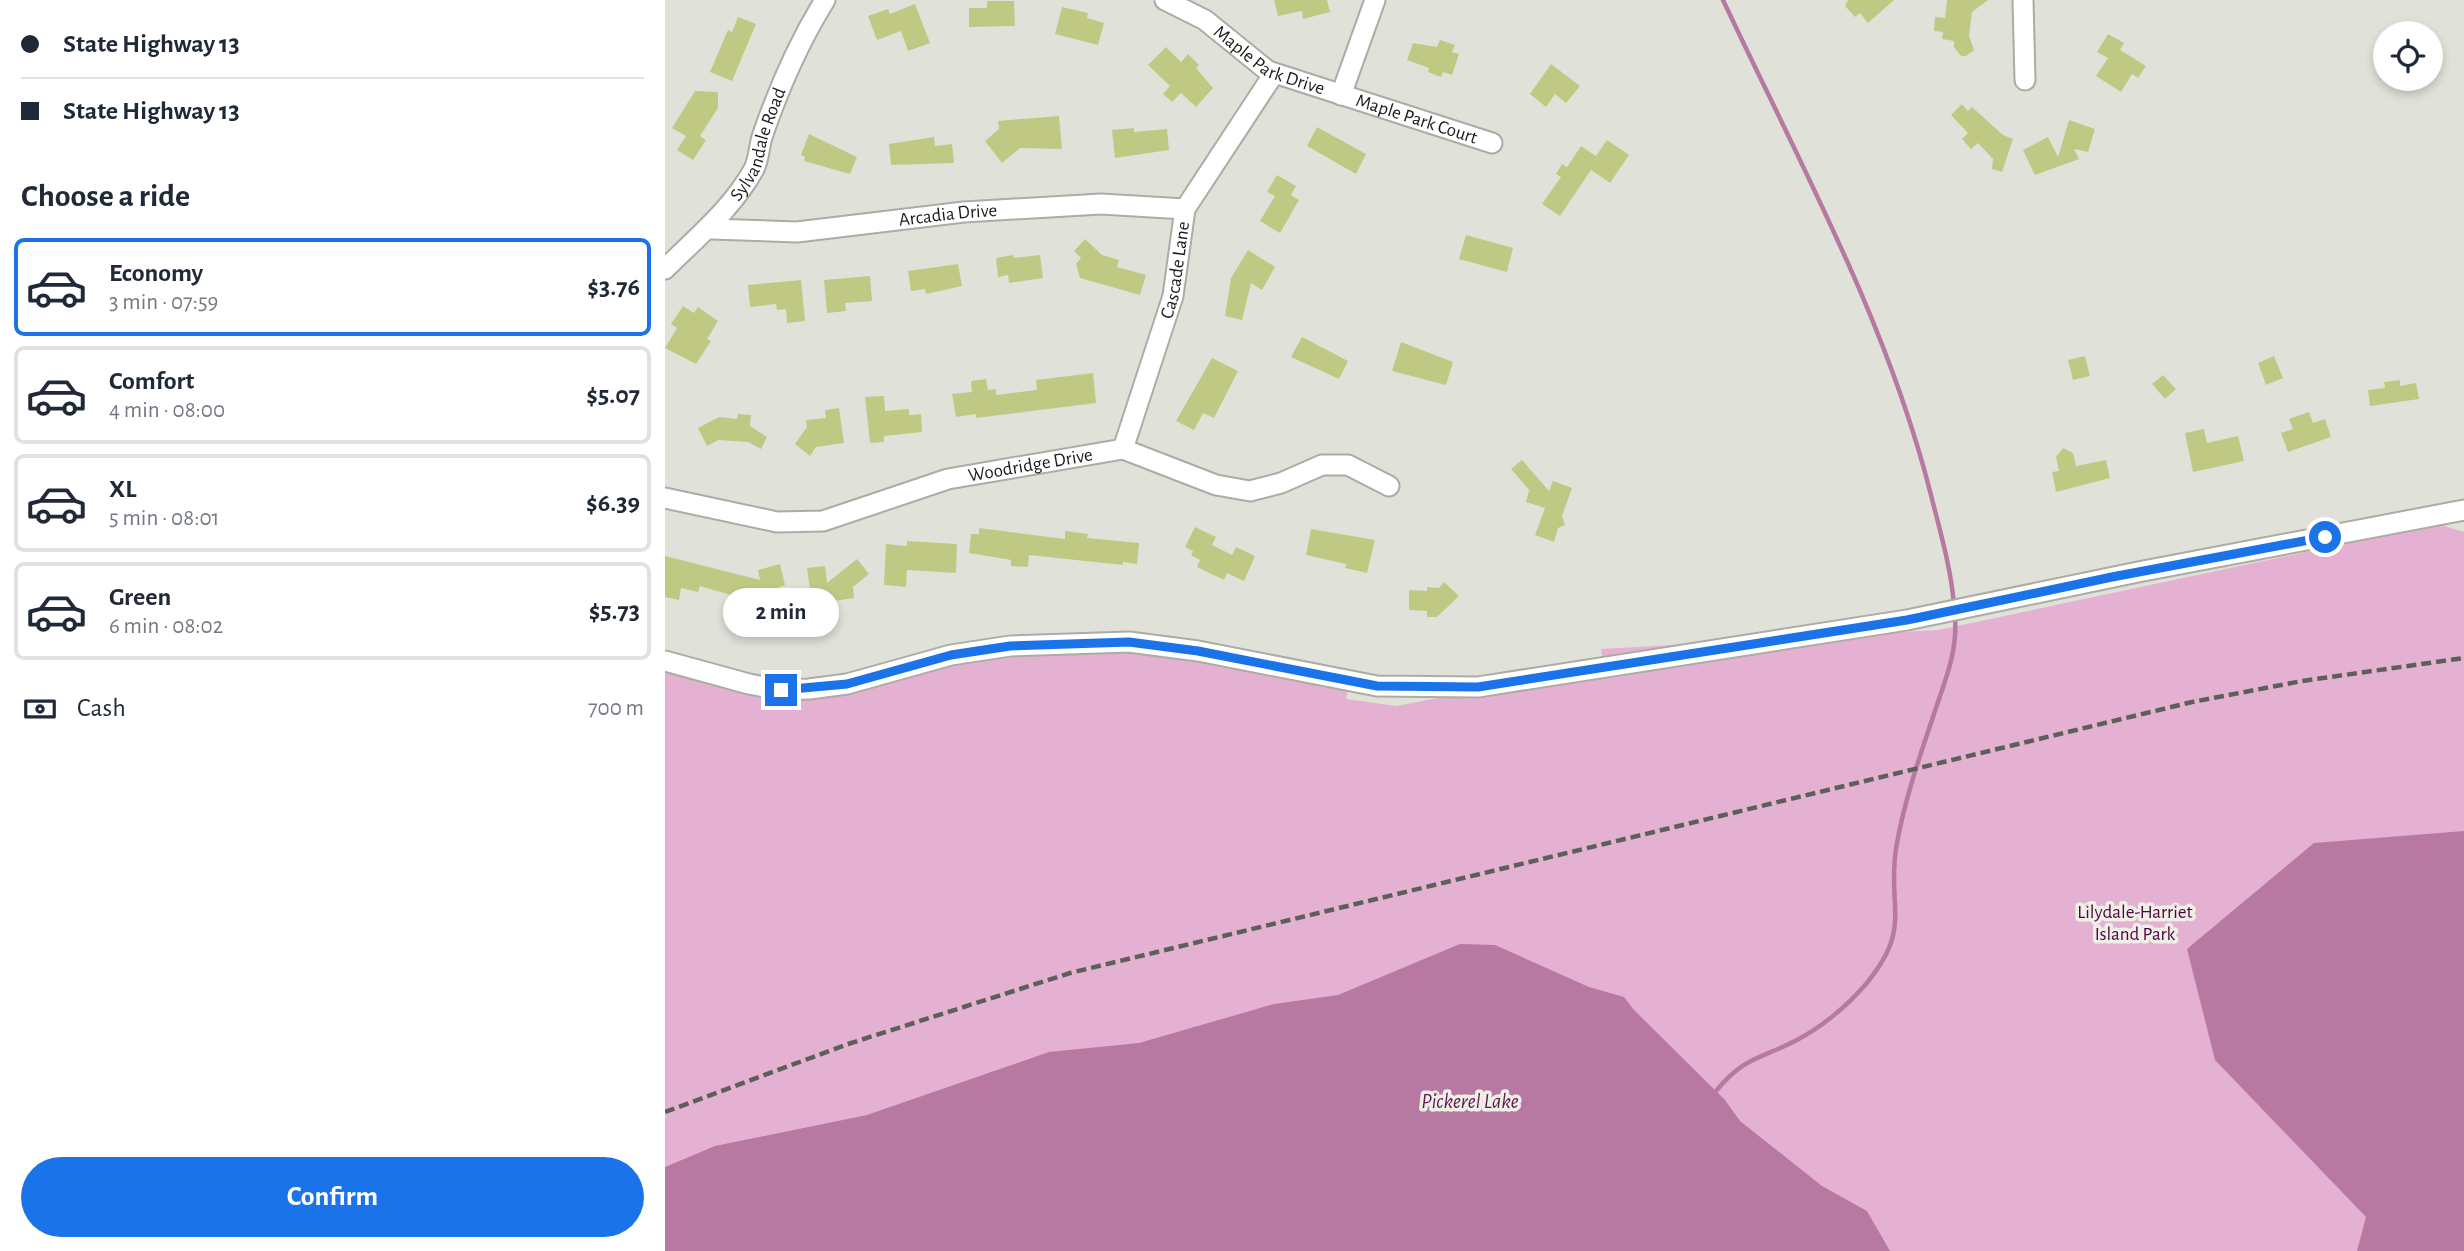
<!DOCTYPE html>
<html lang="en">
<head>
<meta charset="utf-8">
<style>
  body { margin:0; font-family:"Alegreya Sans",sans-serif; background:#f2f2f3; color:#1f2937; height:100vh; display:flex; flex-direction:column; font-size:26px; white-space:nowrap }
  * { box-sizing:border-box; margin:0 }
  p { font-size:23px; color:#747a83 }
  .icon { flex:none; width:38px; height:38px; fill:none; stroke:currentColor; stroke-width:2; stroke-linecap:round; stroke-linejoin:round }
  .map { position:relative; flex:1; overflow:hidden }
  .drawer { display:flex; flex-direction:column; background:#fff; width:665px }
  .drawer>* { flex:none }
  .top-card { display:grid; align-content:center; height:154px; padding:0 21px; background:#fff }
  .tools { position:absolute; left:1708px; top:21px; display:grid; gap:14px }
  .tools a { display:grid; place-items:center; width:70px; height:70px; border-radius:50%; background:#fff; box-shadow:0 4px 10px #0003; font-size:35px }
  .end { position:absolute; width:32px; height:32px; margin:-16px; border:9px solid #1a73e8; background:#fff; box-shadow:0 0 0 4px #fff }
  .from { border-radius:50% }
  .bubble { position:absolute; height:49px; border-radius:24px; background:#fff; box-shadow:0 4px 10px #0003; font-size:23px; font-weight:700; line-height:49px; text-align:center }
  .top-card b { display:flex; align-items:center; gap:24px; height:66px; font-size:26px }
  .top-card b+b { border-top:2px solid #e0e1e3 }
  .top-card i { width:18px; height:18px; background:#1f2937 }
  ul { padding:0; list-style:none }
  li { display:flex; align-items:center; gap:21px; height:98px; margin:0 14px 10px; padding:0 7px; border:4px solid #e0e1e3; border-radius:10px }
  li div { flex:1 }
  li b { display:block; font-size:26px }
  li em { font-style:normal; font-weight:700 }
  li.on { border-color:#1a73e8 }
  li>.icon { width:63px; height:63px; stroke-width:1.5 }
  h2 { padding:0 21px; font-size:32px; line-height:84px }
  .pay { display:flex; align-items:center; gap:18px; height:77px; padding:0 21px; font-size:26px }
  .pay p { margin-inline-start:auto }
  .primary-button { display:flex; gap:14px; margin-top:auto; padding:14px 21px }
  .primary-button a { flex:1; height:80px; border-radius:42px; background:#1a73e8; color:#fff; font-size:28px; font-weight:700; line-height:80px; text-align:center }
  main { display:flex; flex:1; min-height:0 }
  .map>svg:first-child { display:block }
</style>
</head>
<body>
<main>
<section class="drawer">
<div class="top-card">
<b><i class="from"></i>State Highway 13</b>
<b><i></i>State Highway 13</b>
</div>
<h2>Choose a ride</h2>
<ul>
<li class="on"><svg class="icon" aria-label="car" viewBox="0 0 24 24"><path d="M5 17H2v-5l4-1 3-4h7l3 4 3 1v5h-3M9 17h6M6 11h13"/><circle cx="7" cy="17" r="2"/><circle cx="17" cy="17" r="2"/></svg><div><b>Economy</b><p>3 min · 07:59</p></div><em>$3.76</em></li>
<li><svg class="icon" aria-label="car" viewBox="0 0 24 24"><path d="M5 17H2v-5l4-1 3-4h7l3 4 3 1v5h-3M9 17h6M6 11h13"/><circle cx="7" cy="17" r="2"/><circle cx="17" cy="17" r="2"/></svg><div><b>Comfort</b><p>4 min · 08:00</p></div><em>$5.07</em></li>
<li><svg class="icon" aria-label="car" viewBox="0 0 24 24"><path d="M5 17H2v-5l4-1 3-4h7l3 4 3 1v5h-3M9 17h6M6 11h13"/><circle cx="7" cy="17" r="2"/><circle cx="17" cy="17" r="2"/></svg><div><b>XL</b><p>5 min · 08:01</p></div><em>$6.39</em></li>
<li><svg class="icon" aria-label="car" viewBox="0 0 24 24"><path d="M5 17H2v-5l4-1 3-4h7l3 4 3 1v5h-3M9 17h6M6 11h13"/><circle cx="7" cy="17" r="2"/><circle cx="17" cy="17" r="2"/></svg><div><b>Green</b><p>6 min · 08:02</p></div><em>$5.73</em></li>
</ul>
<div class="pay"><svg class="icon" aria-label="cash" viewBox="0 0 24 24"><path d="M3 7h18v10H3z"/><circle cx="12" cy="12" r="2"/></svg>Cash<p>700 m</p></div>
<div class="primary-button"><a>Confirm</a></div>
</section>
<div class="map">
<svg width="1799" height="1251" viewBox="0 0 1799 1251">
  <rect width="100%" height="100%" fill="#e0e2da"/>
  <!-- green -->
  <path fill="#e5b1d2" d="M1773,524l26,8v719h-1799v-584l134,30 227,-53 160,4 165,28 -5,23 51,7 207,-41 -3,-16 337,-19z"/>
  <!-- water -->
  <path fill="#b779a1" d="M1799,831v420h-107l9,-34 -151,-157 -28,-111 127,-106z
    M795,944l35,1 94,42 35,10 10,13 91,90 15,21 82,65 45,25 23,40h-1225v-84l50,-21 152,-31 182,-63 90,-9 135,-39 64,-9z"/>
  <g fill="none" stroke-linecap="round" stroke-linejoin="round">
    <!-- stream -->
    <path stroke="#b779a1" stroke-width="4.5" d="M1058,0c76,162 164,321 208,495 9,36 20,73 23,110
      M1051,1091c28,-34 44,-32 79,-50 26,-13 52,-35 71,-57 47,-57 21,-74 30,-135 7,-43 22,-88 36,-129 11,-35 26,-66 23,-103"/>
  </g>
  <!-- building -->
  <path fill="#c0c983" d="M609,0h53l3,12 -27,7 -1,-8 -24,5z
    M1183,0h46l-26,23 -8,-10 -5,4 -10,-11z
    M1282,0h41l-16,12 -3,24 5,14 -8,6h-5l-7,-9v-6l-12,-2 1,-7 -9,-1 1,-14 10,1z
    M322,1h27l1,25 -46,1v-19h18z
    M250,4l15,39 -22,8 -7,-20 -24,9 -9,-24 20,-7 2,5z
    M397,7l26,6 -1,5 17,5 -6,22 -43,-11z
    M73,17l18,7 -24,57 -22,-9 18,-42 4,2z
    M1443,34l16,9 -4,7 26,16 -8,12 -6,-4 -11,18 -25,-16 12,-18 -11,-6z
    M775,40l15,5 -3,7 7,2 -7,21 -9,-3 -2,5 -13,-5 1,-4 -22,-8 6,-17 24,4z
    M501,47l15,15 7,-8 11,11 -3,3 17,20 -17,19 -15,-14 -9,9 -9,-8 7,-8 -22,-21z
    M886,64l29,22 -14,17 -11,-9 -9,13 -16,-13z
    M30,91l23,1v16l-18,28 6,4 -13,20 -16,-10 9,-14 -14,-8z
    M1297,104l6,7 4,-4 31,28 10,4 -11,33 -10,-3 1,-10 -15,-16 -7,6 -9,-10 6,-6 -17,-18z
    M394,116l3,33 -42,-1 -18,15 -17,-22 14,-12 -1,-8z
    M1404,120l26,9 -7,23 -14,-3 5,10 -44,16 -12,-25 25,-13 10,20z
    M652,127l49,27 -10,20 -49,-28z
    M469,128v4l33,-3 2,21 -54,8 -3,-28z
    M144,134l48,23 -7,17 -46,-13 1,-4 -4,-2z
    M269,137l1,9 17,-2 2,19 -63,2 -2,-21z
    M942,140l22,15 -19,28 -19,-13 -31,46 -18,-12 19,-27 -5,-3 6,-10 5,3 14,-21 15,10z
    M612,175l19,11 -5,9 8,5 -19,33 -20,-12 15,-25 -8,-4z
    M801,235l47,13 -6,24 -48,-13z
    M420,239l17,16 17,5 -2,7 29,8 -6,20 -60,-17 -4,-14 5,-6 -7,-7z
    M583,250l27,17 -13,23 -11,-7 -9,37 -17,-4 6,-38z
    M348,255l1,3 26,-3 3,23 -34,5 -1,-8 -10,2 -2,-19z
    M293,264l4,22 -36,8 -1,-5 -14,2 -3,-20z
    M205,276l2,25 -27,2 1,8 -19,2 -3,-33z
    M136,280l4,41 -18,2 -1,-14 -9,1 -1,-6 -26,3 -2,-22z
    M18,306l11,7 4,-6 20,14 -11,18 4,2 -15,23 -31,-16 12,-20 -6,-4z
    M637,337l46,24 -9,18 -48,-22z
    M736,342l52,20 -7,23 -54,-14z
    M1420,356l5,20 -17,4 -5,-20z
    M1609,356l9,22 -17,7 -8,-22z
    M547,358l26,13 -24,47 -11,-5 -9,17 -18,-9z
    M428,373l3,30 -120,15v-4l-20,3 -4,-23 20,-2 -1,-11 15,-2 2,11 8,-1v6l41,-5 -1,-10z
    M1498,375l13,14 -11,10 -13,-15z
    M1735,380v6l16,-3 3,16 -49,7 -2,-16 17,-2 -1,-6z
    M219,396l1,15 24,-2v6l12,-1 1,18 -38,4v6l-14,1 -5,-46z
    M174,408l5,35 -28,4 -6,9 -15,-12 12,-17 -1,-7 20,-2 -1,-8z
    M1644,412l4,11 12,-4 6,18 -43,15 -7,-19 12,-4 -4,-10z
    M73,414l13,1 -1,11 17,11 -6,12 -13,-7 -30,-2 -11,6 -9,-18 21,-11 18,2z
    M1539,429l3,14 31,-7 6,25 -51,11 -8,-39z
    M1398,448l10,5 3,13 30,-6 4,18 -54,14 -4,-20 7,-1 -3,-14z
    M857,460l27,31 4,-10 19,7 -10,28 3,9 -7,3 -4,14 -19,-7 10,-27 -19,-6 3,-12 -18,-21z
    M530,527l21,10 -4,8 20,10 4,-8 19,9 -11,25 -17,-8 -3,7 -27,-13 3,-7 -9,-5 2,-4 -8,-4z
    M314,528l86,11v-8l23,3 -1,4 52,5 -2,21 -14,-2v3l-94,-10 -1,12 -17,-1v-6l-42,-7 2,-19h8z
    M646,529l64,11 -8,33 -22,-5 1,-4 -40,-9z
    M242,541l50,3 -1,29 -49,-3 -1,17 -22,-2 2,-41 21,2z
    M0,556l95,24 -2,-10 22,-6 5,21 -28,11 2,10 -14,3 -4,-11 -41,-12 -2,6 -17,-4 -2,12 -14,-3z
    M192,559l12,15 -16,13 1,11 -42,6 -5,-36 18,-2 2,17z
    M779,582l15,14 -22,21h-10v-6l-18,-1v-20l18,1v-4l12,1z"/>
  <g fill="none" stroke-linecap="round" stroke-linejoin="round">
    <defs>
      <g id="minor">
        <path id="s1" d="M500,0l40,20 63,51 224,72"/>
        <path d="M1358,0l2,80"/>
        <path d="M676,95l34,-95"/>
        <path id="s2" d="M46,229l86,3 167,-20 137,-8 84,5"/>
        <path id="s3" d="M0,269c32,-32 67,-60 89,-100 5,-10 5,-22 8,-32 16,-47 37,-95 63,-137"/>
        <path id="s4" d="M458,449l50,-153 12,-87 88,-134 -5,-4"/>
        <path id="s5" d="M0,498l112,24 46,-1 125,-42 175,-30 93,36 34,6 31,-8 41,-18h26l41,21"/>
        <path d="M0,661l84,23 32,6 28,-1 38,-5 104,-29 59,-9 119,-4 69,9 179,35 101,1 429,-67 231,-48 326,-62"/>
      </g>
    </defs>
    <!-- minor casing -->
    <use href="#minor" stroke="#abaca5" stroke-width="23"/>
    <!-- minor -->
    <use href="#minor" stroke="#fff" stroke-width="19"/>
    <!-- rail -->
    <path stroke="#5d5f5a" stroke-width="4.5" stroke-dasharray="10 5" stroke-linecap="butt" d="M0,1112l183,-68 222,-71 1122,-271 110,-21 162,-23"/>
  </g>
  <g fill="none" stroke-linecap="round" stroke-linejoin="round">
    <!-- route -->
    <path stroke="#1a73e8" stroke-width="9" d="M116,690l66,-6 104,-29 59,-9 119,-4 69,9 179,35 101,1 429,-67 205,-43 213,-40"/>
  </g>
  <g text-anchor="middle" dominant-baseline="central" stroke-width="7" stroke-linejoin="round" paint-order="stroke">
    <!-- street labels -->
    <g font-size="19" fill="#1a1b18" stroke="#eeefe7">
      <text stroke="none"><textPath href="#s1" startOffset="122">Maple Park Drive</textPath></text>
      <text stroke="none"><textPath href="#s1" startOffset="282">Maple Park Court</textPath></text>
      <text stroke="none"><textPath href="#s3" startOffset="159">Sylvandale Road</textPath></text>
      <text stroke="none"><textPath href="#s2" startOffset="238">Arcadia Drive</textPath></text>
      <text stroke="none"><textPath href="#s4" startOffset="187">Cascade Lane</textPath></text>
      <text stroke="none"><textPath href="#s5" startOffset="376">Woodridge Drive</textPath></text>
    </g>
    <!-- park labels -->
    <g font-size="19" fill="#51033f" stroke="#eeefe7">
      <text x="1470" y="912">Lilydale-Harriet<tspan x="1470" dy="22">Island Park</tspan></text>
    </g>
    <!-- water labels -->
    <g font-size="21" font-style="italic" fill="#62184f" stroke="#eeefe7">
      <text x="805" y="1101">Pickerel Lake</text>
    </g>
  </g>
</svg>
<div class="tools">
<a><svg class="icon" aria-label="locate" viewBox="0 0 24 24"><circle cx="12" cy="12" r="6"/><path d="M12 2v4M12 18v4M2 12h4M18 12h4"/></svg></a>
</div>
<i class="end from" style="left:1660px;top:537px"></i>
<i class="end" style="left:116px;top:690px"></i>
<div class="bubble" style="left:58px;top:588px;width:116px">2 min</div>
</div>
</main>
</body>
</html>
